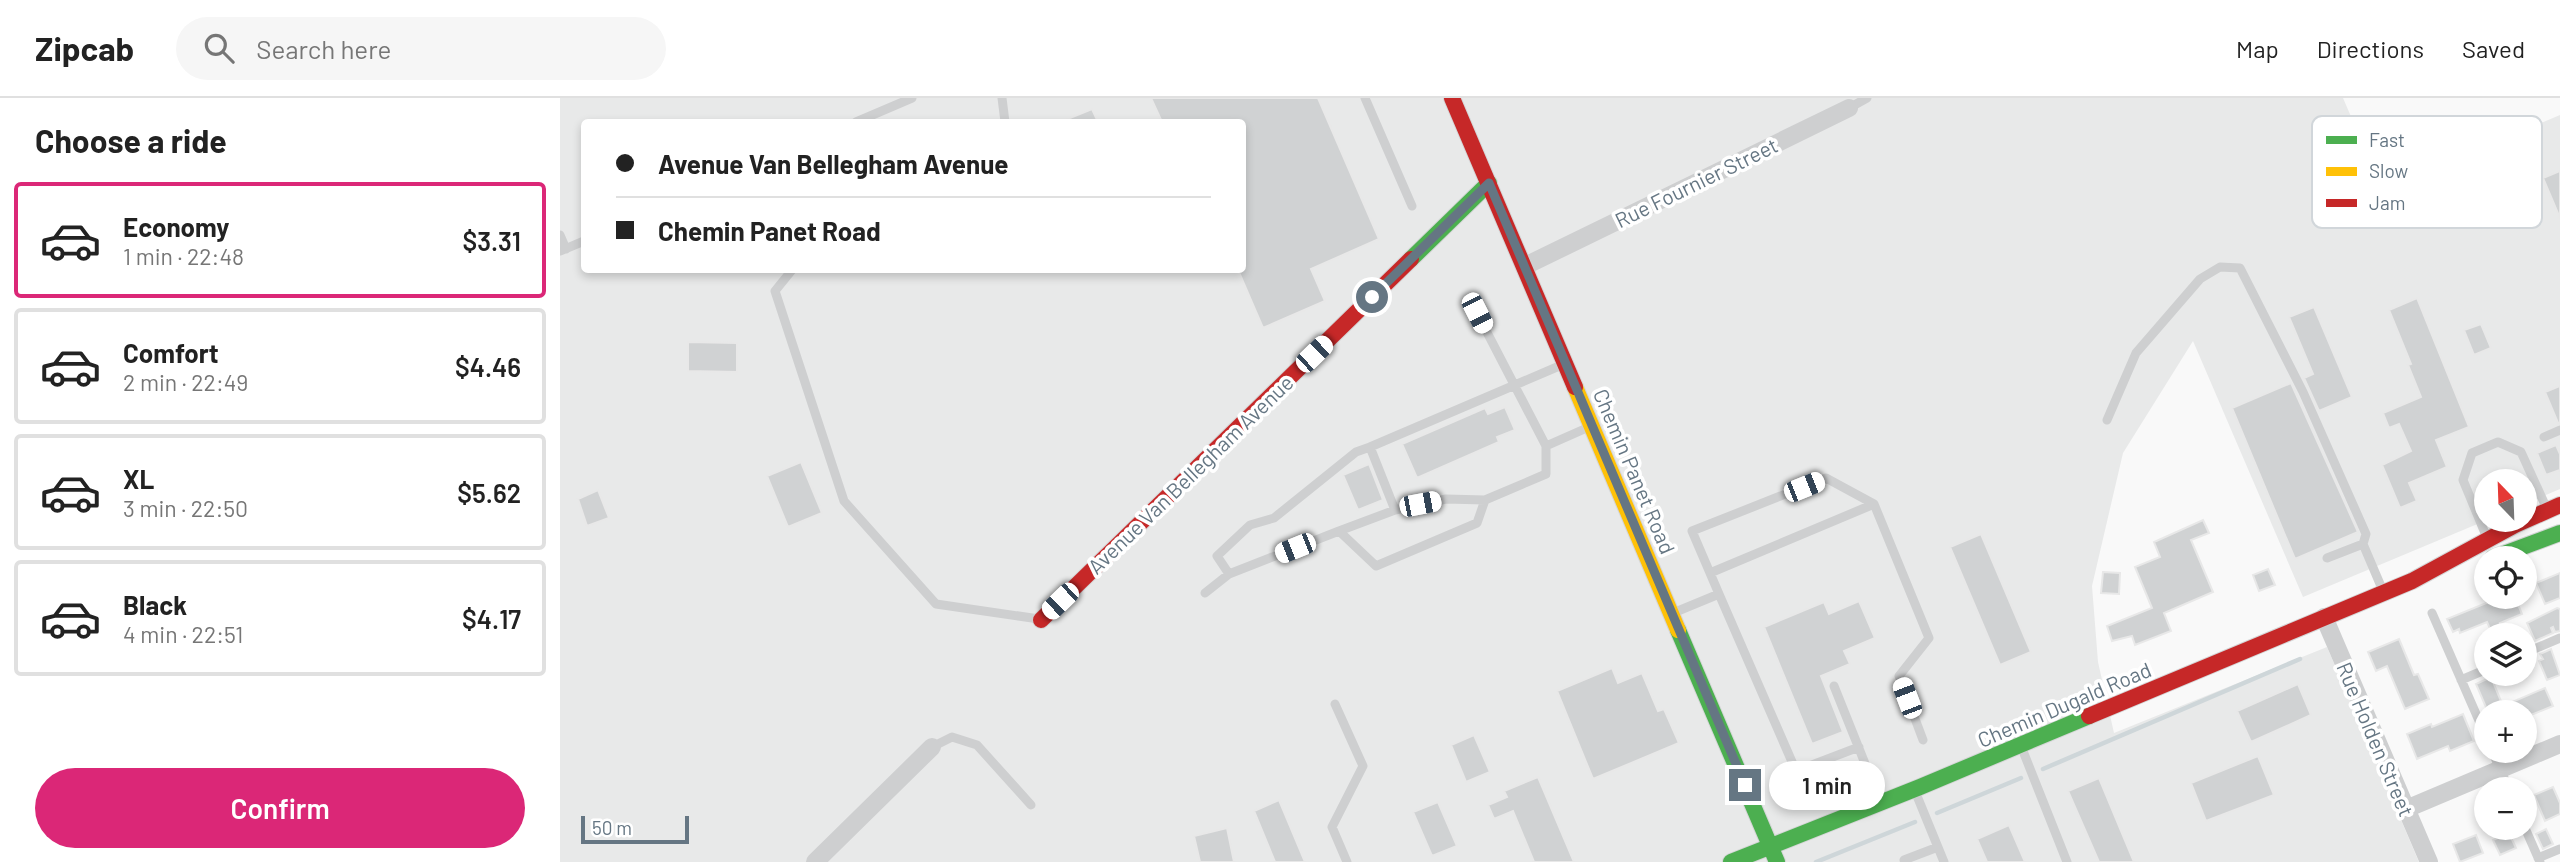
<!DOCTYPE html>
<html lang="en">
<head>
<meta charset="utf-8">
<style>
  body { margin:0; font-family:Barlow,sans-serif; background:#f6f6f6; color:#222; height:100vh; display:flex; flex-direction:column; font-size:26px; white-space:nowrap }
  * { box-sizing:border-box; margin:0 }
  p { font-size:23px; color:#767676 }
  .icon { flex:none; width:38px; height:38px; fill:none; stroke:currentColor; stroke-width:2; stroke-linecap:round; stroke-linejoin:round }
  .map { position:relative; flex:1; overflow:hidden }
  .sheet { display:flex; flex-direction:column; background:#fff; width:560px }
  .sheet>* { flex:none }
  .banner { position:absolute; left:21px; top:21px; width:665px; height:154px; border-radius:7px; box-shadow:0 4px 10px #0003; display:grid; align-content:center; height:154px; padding:0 35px; background:#fff }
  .needle { width:46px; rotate:337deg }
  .tools { position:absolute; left:1914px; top:371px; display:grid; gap:14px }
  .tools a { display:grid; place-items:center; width:63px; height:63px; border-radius:50%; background:#fff; box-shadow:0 4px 10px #0003; font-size:35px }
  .scale { position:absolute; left:21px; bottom:18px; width:108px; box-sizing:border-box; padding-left:7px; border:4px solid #657683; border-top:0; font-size:19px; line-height:24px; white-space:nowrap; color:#657683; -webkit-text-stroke:5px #fff; paint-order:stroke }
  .end { position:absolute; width:32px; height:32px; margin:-16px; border:9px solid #657683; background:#fff; box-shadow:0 0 0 4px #fff }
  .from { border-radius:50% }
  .bubble { position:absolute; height:49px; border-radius:24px; background:#fff; box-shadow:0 4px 10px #0003; font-size:23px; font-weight:600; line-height:49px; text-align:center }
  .car { position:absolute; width:21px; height:42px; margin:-21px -10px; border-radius:9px; box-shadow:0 0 5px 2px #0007; background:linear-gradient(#fff 24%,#345 0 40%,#fff 0 76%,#345 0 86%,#fff 0) }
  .banner b { display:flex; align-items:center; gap:24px; height:66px; font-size:26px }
  .banner b+b { border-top:2px solid #e0e0e0 }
  .banner i { width:18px; height:18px; background:#222 }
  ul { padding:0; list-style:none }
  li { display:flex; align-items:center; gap:21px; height:116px; margin:0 14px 10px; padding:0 21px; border:4px solid #e0e0e0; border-radius:7px }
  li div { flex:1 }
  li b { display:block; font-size:26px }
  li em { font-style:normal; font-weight:600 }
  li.selected { border-color:#db2777 }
  li>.icon { width:63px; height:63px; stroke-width:1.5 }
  h2 { padding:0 35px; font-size:32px; line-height:84px }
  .button { display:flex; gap:14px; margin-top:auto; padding:14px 35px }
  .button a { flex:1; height:80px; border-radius:42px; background:#db2777; color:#fff; font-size:28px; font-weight:600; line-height:80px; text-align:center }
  header { display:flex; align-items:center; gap:42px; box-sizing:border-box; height:98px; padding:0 35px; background:#fff; border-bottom:2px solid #e0e0e0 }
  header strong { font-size:33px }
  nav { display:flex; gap:38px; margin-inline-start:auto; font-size:24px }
  .search { width:490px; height:63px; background:#f6f6f6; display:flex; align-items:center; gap:18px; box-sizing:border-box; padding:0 24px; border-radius:38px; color:#767676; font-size:26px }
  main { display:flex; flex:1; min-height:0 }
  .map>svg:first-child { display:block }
</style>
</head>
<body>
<header>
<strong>Zipcab</strong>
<div class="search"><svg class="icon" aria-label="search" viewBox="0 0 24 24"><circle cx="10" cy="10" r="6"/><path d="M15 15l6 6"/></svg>Search here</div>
<nav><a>Map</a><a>Directions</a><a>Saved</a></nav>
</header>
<main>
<section class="sheet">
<h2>Choose a ride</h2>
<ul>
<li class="selected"><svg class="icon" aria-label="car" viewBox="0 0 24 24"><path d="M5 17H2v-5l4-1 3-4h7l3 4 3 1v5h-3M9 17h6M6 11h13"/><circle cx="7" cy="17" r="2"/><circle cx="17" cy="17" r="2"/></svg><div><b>Economy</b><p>1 min · 22:48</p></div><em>$3.31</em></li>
<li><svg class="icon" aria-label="car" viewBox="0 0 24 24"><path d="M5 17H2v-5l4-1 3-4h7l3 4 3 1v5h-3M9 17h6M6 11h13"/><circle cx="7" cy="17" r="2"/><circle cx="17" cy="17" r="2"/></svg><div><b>Comfort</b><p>2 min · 22:49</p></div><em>$4.46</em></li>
<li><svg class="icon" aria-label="car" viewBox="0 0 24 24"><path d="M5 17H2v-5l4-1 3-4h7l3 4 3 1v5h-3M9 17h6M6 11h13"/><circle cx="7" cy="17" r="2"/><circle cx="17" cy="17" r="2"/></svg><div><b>XL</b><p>3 min · 22:50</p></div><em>$5.62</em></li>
<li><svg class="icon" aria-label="car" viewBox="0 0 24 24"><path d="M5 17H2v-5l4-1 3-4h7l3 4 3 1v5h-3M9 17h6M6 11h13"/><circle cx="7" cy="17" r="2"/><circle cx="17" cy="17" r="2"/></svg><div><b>Black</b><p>4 min · 22:51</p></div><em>$4.17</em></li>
</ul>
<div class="button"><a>Confirm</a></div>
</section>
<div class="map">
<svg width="2000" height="764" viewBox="0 0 2000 764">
  <rect width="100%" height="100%" fill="#f9f9f9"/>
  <!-- built -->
  <path fill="#e8e9e9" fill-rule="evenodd" d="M0,0h1783l40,93 177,-76v374l-35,15v-23h-38v39l-184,77 -110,-256 -70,112 -31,133 6,76 16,71 213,-86 92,215h-1859zM24,24h658v148h-658z"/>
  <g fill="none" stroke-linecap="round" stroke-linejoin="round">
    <!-- stream -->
    <path stroke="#ced6d9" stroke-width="4.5" d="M1483,671l257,-110
      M1377,715l84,-35
      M1256,764l99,-40"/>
  </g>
  <!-- building -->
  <path fill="#d0d2d3" stroke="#e8e8e8" stroke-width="2" d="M591,0h167l61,141 -68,30 14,32 -62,27 -25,-58h4v-148h-80z
    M532,11l6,13h-38z
    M2000,73v47l-17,-40z
    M1857,200l52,129 -33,13 11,27 -38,16 8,18 -17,7 -18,-43 29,-14 -12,-27 -10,4 -6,-15 38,-16 -13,-32 3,-1 -22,-54z
    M1754,209l38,90 -33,14 -15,-33 9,-4 -24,-57z
    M1921,226l10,24 -17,7 -10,-25z
    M128,244l49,1v29l-49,-1z
    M1731,285l67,149 -63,27 -63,-151z
    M2000,288v37h-2l-13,-31z
    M945,309l10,23 -18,7 2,5 -82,36 -15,-34 83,-36 3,6z
    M1996,347l4,9v16l-14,5 -9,-22z
    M241,364l21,51 -34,14 -21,-51z
    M809,366l14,36 -25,10 -15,-35z
    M38,392l11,28 -22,8 -9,-27z
    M1643,422l6,13 -18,7 22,52 -49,21 7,18 -36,14 -3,-9 -20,5 -5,-15 45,-18 -17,-41 25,-10 -6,-15z
    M1421,436l50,118 -31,13 -50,-118z
    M1708,471l7,16 -16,6 -6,-16z
    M1543,474l17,1 -1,21 -18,-1z
    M2000,475v25l-15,6 -9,-21z
    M1941,499h14l7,17 -22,9 5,12h-12l-6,-13 -27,11 -1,-4 -6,3 -6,-13z
    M1299,503l16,37 -31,13 6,13 -29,12 22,56 -31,12 -48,-117 60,-25 5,12z
    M1997,510l3,1v22l-5,1 -2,-5 -2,1 2,5 -18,8 -8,-18z
    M1839,541l15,36 4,-1 11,25 -24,10 -18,-43 -11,5 -8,-19z
    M1991,551l9,26 -13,5 -8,-19 4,-2 -3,-5z
    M1052,570l6,15 24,-10 16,38 6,-2 15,34 -86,36 -36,-88z
    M1931,579l12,29 42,-18 8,18 -22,9 -2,-3h-41l-12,-28z
    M1738,586l13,31 -60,27 -14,-31z
    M1903,616l11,27 -24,10 -2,-5 -31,13 -10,-25 24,-10 1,3z
    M914,637l16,37 -24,10 -15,-37z
    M1698,658l16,39 -68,26 -15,-38z
    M978,679l36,85h-40l-21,-51 -19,8 -6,-14 19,-8 -3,-6z
    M1539,680l35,84h-35l-31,-71z
    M1993,689l7,16v11l-15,7 -11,-26z
    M719,702l26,62h-30l-21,-51z
    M878,704l19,44 -25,10 -19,-44z
    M1449,727l16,37h-38l-10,-23z
    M667,730l7,34h-34l-6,-26z
    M1986,731l7,15 -10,5 -7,-15z
    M1949,735l7,15 -16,7 -7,-15z
    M1916,737l7,18 -23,9 -7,-18z"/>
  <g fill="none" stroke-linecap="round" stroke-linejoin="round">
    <defs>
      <path id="fast" d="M851,161l78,-76
        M1933,460l67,-25
        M1118,532l99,232
        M1171,764l189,-75 169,-71"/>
      <path id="slow" d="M1015,289l103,243"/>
      <path id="jam" d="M892,0l123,289
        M481,522l370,-361
        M1529,618l323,-135 103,-56 45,-20"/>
    </defs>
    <!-- fast casing -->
    <use href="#fast" stroke="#d5d6d7" stroke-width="18"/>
    <!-- slow casing -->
    <use href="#slow" stroke="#d5d6d7" stroke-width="18"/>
    <!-- jam casing -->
    <use href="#jam" stroke="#d5d6d7" stroke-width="18"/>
    <!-- lane -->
    <path stroke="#cecfd0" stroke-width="9" d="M442,0l3,24
      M805,0l47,108
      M1289,10l18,-10
      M296,24l56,-24
      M0,137l6,14
      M0,153l24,-10
      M232,172l-17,21 69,210 92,103 103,15
      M917,215l69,133v28l-61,26 -39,-1 -51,11 -25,-63 194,-83
      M1547,322l29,-67 64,-74 20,-12 20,1 63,124 63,142 -3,10
      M1984,339l16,-7
      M986,348l43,-19
      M810,349l-14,5 -82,66 -24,7 -33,31 12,18 110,-43 37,35 101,-43 8,-23
      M779,433l56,-21
      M1927,440l-24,-58 9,-27 26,-11 23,10 26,57
      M1767,460l36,-14 20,47
      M1150,475l164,-69
      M645,495l24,-19
      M1159,496l-27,-63 134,-53 48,26 55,134 -30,38 24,64
      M1113,515l46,-19 77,177 63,-24
      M1872,515l55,126
      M1965,555l35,-15
      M1901,582l26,-11
      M1274,588l46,115
      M775,606l28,62 -31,61 15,35
      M1461,648l46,116
      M372,649l20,-10 25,8 54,60
      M1932,653l17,38
      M1355,693l29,71
      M1965,730l15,34
      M1978,760l22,-9
      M1344,762l34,-13"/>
    <!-- street -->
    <path stroke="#cecfd0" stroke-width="18" d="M965,168l324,-158
      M1764,519l105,245
      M1846,711l154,-65
      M255,764l117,-115"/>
    <!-- fast -->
    <use href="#fast" stroke="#4caf50" stroke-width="16"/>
    <!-- slow -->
    <use href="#slow" stroke="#ffc107" stroke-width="16"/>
    <!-- jam -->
    <use href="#jam" stroke="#c62828" stroke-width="16"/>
  </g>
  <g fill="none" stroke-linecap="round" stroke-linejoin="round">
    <!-- route -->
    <path stroke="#657683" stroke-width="9" d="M812,199l117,-114 256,602"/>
  </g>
  <g text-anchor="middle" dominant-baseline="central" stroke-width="7" stroke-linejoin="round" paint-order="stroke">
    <!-- street labels -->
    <g font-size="21" fill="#657683" stroke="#fff">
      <text transform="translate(1136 84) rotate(-26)">Rue Fournier Street</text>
      <text transform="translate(1075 373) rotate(67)">Chemin Panet Road</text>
      <text transform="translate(630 376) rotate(-44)">Avenue Van Bellegham Avenue</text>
      <text transform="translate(1504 606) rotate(-23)">Chemin Dugald Road</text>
      <text transform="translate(1816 641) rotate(67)">Rue Holden Street</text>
    </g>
  </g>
  <!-- legend -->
  <rect x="1752" y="18" width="230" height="112" rx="10" fill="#fff" stroke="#d1d6da" stroke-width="2"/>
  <rect x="1766" y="38" width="31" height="8" fill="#4caf50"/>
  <rect x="1766" y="69" width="31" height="9" fill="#ffc107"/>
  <rect x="1766" y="101" width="31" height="8" fill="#c62828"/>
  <g font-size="19" fill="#657683">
    <text x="1809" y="49">Fast</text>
    <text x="1809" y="80">Slow</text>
    <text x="1809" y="112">Jam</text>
  </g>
</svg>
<div class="tools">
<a><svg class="needle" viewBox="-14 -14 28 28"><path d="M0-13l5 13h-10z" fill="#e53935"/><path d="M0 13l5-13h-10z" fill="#767676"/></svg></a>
<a><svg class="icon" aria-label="locate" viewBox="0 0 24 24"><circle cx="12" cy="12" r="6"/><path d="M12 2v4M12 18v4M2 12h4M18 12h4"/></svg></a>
<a><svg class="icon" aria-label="layers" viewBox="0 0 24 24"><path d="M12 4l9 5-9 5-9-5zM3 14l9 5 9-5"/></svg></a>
<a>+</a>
<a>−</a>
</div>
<div class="scale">50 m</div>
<i class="end from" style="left:812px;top:199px"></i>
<i class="end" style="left:1185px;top:687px"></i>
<div class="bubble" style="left:1209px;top:663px;width:116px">1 min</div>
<i class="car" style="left:917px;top:215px;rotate:153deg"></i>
<i class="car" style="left:754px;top:256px;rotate:46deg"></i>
<i class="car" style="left:1244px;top:389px;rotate:68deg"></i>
<i class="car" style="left:860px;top:406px;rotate:79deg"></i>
<i class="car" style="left:735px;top:450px;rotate:248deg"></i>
<i class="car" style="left:500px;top:503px;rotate:226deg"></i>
<i class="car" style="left:1347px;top:600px;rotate:339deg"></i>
<div class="banner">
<b><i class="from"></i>Avenue Van Bellegham Avenue</b>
<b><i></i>Chemin Panet Road</b>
</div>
</div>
</main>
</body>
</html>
